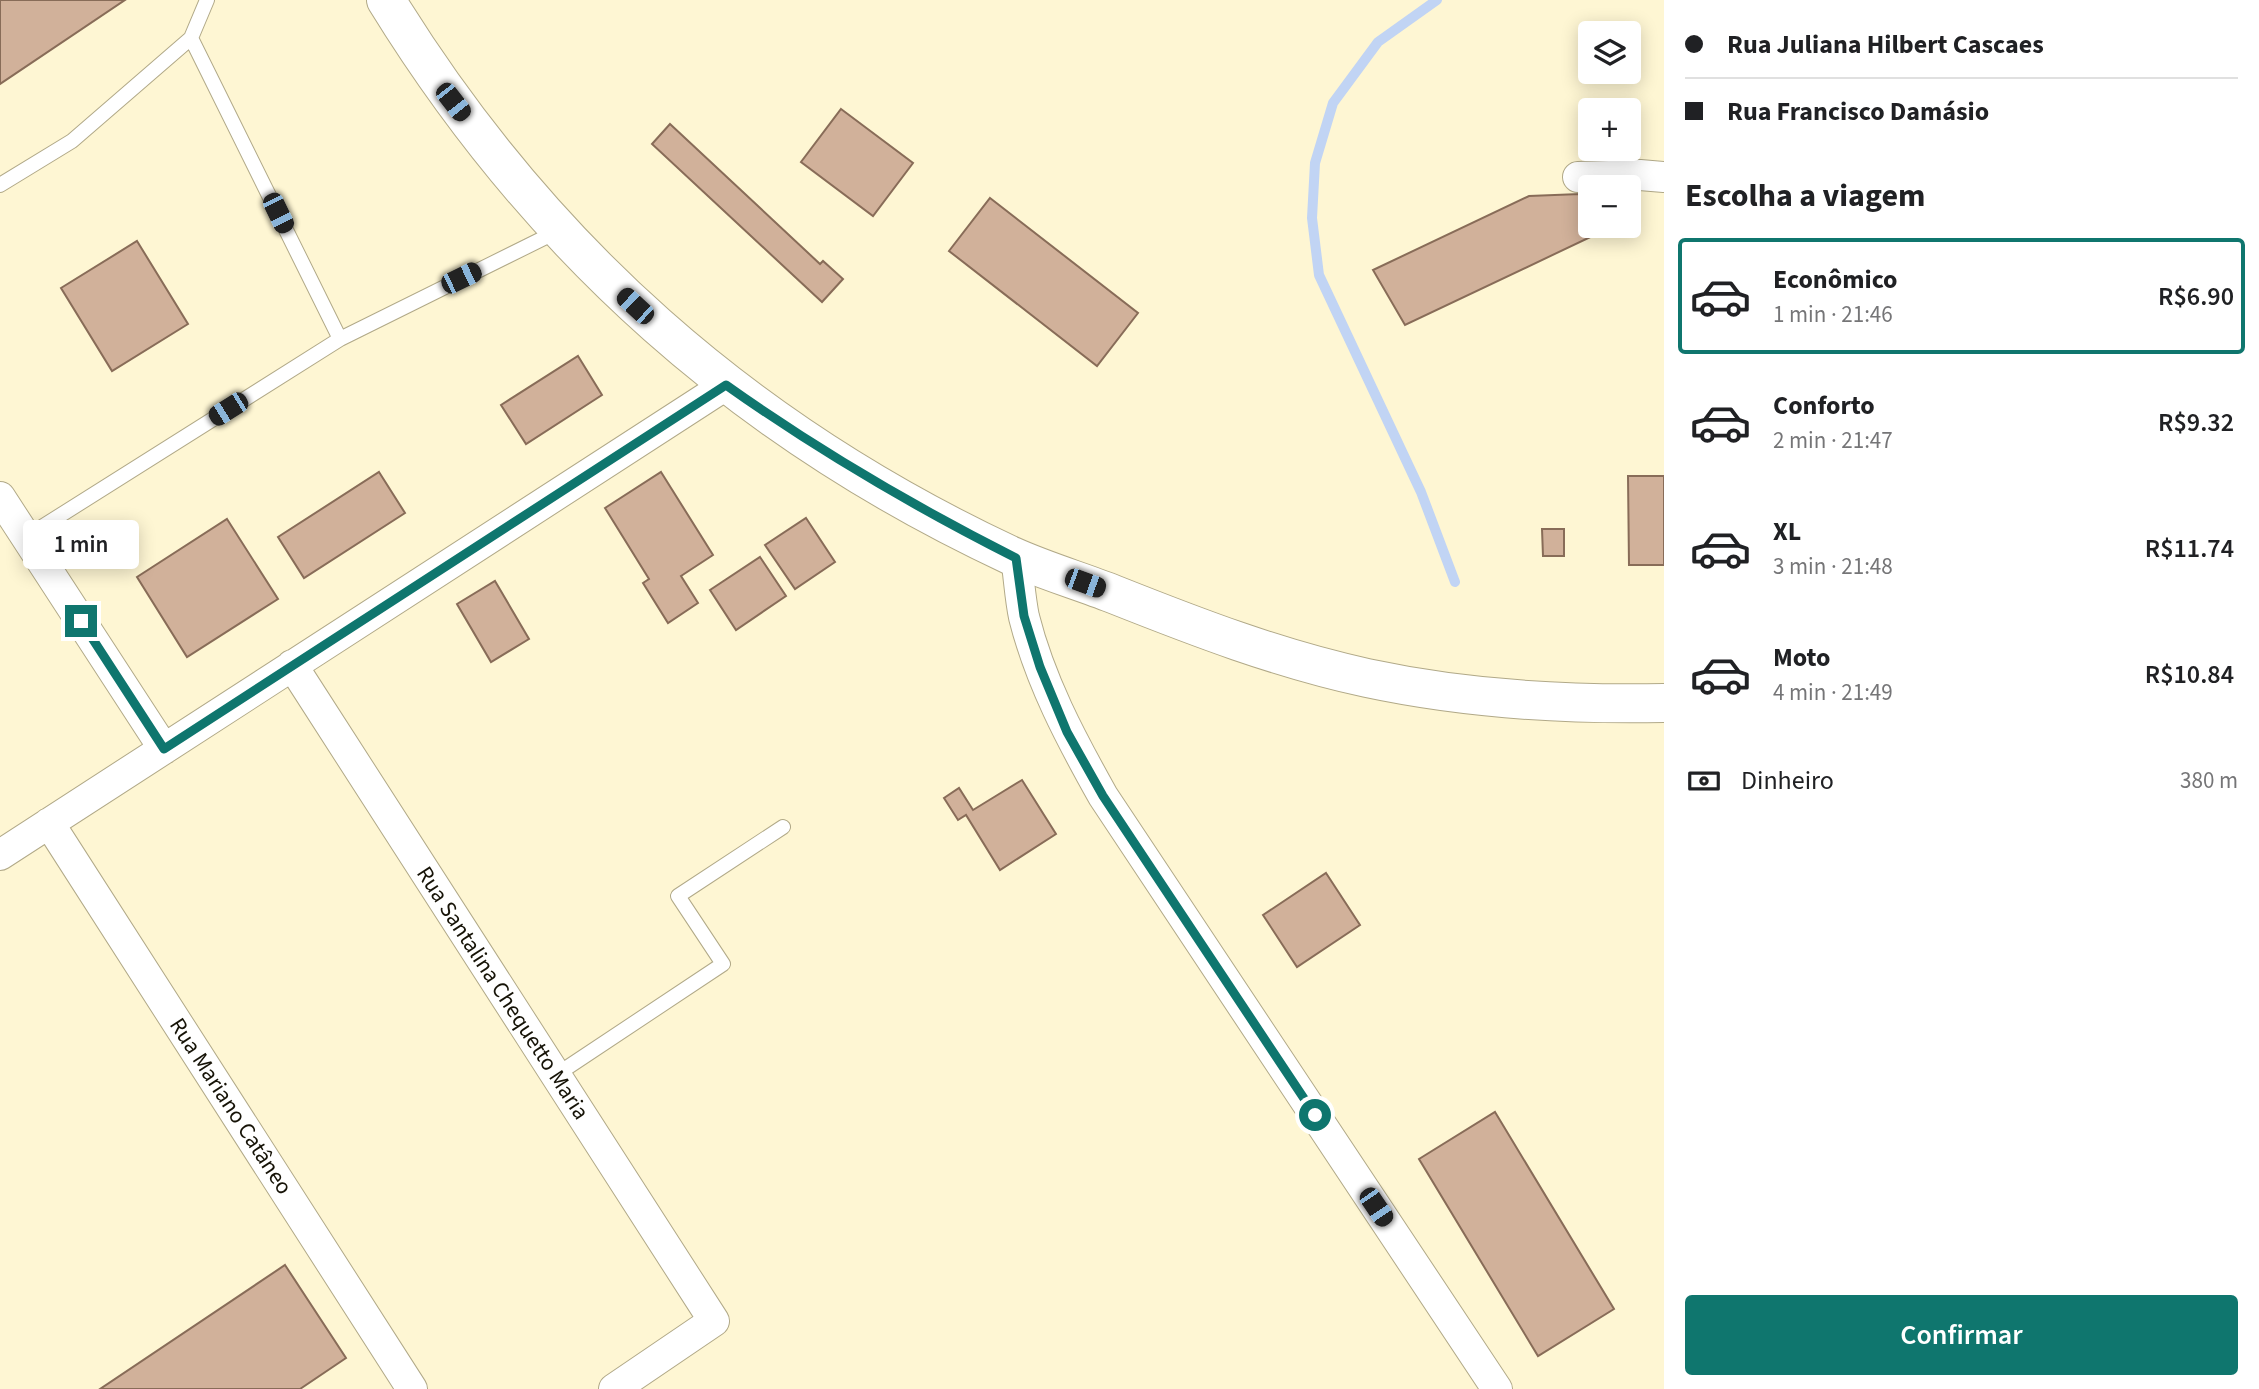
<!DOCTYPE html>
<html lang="pt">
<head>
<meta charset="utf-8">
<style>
  body { margin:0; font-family:"Source Sans 3",sans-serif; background:#f6f6f6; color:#202124; height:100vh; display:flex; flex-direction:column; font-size:26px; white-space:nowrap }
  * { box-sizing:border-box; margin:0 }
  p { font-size:23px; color:#757577 }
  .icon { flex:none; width:38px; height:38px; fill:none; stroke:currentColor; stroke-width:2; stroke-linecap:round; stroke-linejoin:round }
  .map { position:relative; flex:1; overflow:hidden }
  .panel { display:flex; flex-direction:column; background:#fff; width:595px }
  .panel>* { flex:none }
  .top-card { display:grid; align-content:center; height:154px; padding:0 21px; background:#fff }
  .controls { position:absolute; left:1578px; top:21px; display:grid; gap:14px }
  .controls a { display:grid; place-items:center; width:63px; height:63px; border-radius:7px; background:#fff; box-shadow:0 4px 18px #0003; font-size:35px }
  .end { position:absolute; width:32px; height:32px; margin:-16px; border:9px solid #0f766e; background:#fff; box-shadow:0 0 0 4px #fff }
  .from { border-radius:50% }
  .bubble { position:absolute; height:49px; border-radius:7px; background:#fff; box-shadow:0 4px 18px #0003; font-size:23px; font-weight:600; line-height:49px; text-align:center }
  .car { position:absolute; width:21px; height:42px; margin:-21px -10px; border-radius:9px; box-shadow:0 0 5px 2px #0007; background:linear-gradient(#222 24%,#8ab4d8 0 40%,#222 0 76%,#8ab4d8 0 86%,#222 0) }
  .top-card b { display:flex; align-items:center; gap:24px; height:66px; font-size:26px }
  .top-card b+b { border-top:2px solid #e0e0e0 }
  .top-card i { width:18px; height:18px; background:#202124 }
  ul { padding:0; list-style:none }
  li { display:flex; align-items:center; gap:21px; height:116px; margin:0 14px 10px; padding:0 7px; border:4px solid transparent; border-radius:7px }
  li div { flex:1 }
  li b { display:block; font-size:26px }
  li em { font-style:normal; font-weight:600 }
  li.on { border-color:#0f766e }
  li>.icon { width:63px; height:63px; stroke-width:1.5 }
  h2 { padding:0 21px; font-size:32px; line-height:84px }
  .pay { display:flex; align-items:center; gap:18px; height:77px; padding:0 21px; font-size:26px }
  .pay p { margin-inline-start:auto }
  .primary-button { display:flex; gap:14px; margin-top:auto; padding:14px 21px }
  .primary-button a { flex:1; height:80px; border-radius:7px; background:#0f766e; color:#fff; font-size:28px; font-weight:600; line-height:80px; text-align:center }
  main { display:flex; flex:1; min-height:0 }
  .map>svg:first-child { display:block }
</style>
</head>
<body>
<main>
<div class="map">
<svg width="1664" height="1389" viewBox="0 0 1664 1389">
  <rect width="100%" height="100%" fill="#fef6d3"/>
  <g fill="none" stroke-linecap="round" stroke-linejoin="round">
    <!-- stream -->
    <path stroke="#c1d4f4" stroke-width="10" d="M1437,0l-59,42 -45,61 -18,60 -3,55 7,57 102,217 34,90"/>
  </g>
  <!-- building -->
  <path fill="#d1b19a" stroke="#886c58" stroke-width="2" d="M0,0h125l-125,84z
    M841,109l72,54 -40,53 -72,-54z
    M670,124l150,140 3,-3 20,18 -21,23 -170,-158z
    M1580,194l11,19v13h7l3,6 -196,93 -32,-55 156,-74z
    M990,198l148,115 -41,53 -148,-115z
    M137,241l51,83 -76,47 -51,-83z
    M578,356l24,39 -76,49 -25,-39z
    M379,472l26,41 -101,65 -26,-41z
    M661,472l52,83 -32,21 17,27 -30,20 -25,-40 6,-4 -44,-71z
    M1628,476h36v89h-35z
    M806,518l29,44 -40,27 -30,-44z
    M227,519l51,80 -91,58 -50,-80z
    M1542,529h22v27h-21z
    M760,557l26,39 -50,34 -26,-40z
    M495,581l34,58 -38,23 -34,-58z
    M1022,780l34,54 -56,36 -34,-55 -8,5 -14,-22 15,-10 14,22z
    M1326,873l34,52 -63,42 -34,-52z
    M1495,1112l119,197 -76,47 -119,-197z
    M285,1265l61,93 -46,31h-200z"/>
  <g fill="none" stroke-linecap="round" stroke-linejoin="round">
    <defs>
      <path id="service" d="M191,38l149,301
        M0,185l72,-44 119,-103 16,-38
        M26,537l314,-198 218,-108
        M556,1075l167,-111 -45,-68 105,-69"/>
      <path id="minor" d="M1578,177l62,-2 24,2
        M0,497l164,252
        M1016,558c3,19 4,40 8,59 16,64 47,122 79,179l394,593
        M292,665l422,656 -100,68
        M49,823l363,566
        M0,855l726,-470"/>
      <path id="primary" d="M386,0c154,250 360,432 626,556 33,15 68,25 101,38 83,33 166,65 254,84 98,21 197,27 297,25"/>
    </defs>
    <!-- service casing -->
    <use href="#service" stroke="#b1a988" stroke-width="16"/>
    <!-- minor casing -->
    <use href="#minor" stroke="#b1a988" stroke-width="32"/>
    <!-- primary casing -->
    <use href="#primary" stroke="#b1a988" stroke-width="40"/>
    <!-- service -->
    <use href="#service" stroke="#fff" stroke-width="14"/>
    <!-- minor -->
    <use href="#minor" stroke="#fff" stroke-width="30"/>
    <!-- primary -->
    <use href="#primary" stroke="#fff" stroke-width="38"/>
  </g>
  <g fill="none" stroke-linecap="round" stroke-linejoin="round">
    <!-- route -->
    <path stroke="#0f766e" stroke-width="9" d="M81,621l83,128 562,-364c93,66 189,122 290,173l8,58 16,51 27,65 36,64 212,319"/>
  </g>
  <g text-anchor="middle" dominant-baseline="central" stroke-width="5" stroke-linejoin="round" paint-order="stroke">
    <!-- street labels -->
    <g font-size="23" fill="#161307" stroke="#fff">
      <text transform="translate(503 993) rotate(57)">Rua Santalina Chequetto Maria</text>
      <text transform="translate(231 1106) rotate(57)">Rua Mariano Catâneo</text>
    </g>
  </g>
</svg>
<div class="controls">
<a><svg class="icon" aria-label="layers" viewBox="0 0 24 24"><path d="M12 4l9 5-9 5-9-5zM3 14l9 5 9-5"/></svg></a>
<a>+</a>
<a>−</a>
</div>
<i class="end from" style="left:1315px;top:1115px"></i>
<i class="end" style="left:81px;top:621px"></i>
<div class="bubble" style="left:23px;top:520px;width:116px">1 min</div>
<i class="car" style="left:453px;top:102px;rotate:142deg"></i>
<i class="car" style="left:278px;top:213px;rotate:154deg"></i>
<i class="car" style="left:461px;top:278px;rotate:64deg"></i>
<i class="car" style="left:635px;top:306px;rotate:313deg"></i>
<i class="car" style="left:228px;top:409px;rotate:238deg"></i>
<i class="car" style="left:1085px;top:583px;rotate:110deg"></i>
<i class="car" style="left:1376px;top:1207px;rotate:146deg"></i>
</div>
<section class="panel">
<div class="top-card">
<b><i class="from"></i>Rua Juliana Hilbert Cascaes</b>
<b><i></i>Rua Francisco Damásio</b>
</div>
<h2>Escolha a viagem</h2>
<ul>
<li class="on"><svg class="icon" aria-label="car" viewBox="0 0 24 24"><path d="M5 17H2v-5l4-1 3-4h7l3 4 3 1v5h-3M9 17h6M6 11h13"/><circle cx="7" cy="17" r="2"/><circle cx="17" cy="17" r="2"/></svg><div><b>Econômico</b><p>1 min · 21:46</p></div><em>R$6.90</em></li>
<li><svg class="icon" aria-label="car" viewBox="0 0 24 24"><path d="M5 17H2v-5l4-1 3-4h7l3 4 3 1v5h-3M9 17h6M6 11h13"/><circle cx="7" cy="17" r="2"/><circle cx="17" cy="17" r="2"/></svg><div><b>Conforto</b><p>2 min · 21:47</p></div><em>R$9.32</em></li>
<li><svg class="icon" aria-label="car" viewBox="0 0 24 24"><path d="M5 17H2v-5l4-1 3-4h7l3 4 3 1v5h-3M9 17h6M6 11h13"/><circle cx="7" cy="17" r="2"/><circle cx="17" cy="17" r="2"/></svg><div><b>XL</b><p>3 min · 21:48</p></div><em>R$11.74</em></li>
<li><svg class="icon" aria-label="car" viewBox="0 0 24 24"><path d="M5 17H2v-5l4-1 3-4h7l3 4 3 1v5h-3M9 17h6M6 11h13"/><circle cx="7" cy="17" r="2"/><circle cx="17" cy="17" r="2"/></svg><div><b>Moto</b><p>4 min · 21:49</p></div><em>R$10.84</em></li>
</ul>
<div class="pay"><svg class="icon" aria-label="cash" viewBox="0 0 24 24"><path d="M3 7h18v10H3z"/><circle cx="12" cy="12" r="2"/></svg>Dinheiro<p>380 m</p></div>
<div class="primary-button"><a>Confirmar</a></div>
</section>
</main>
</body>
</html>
